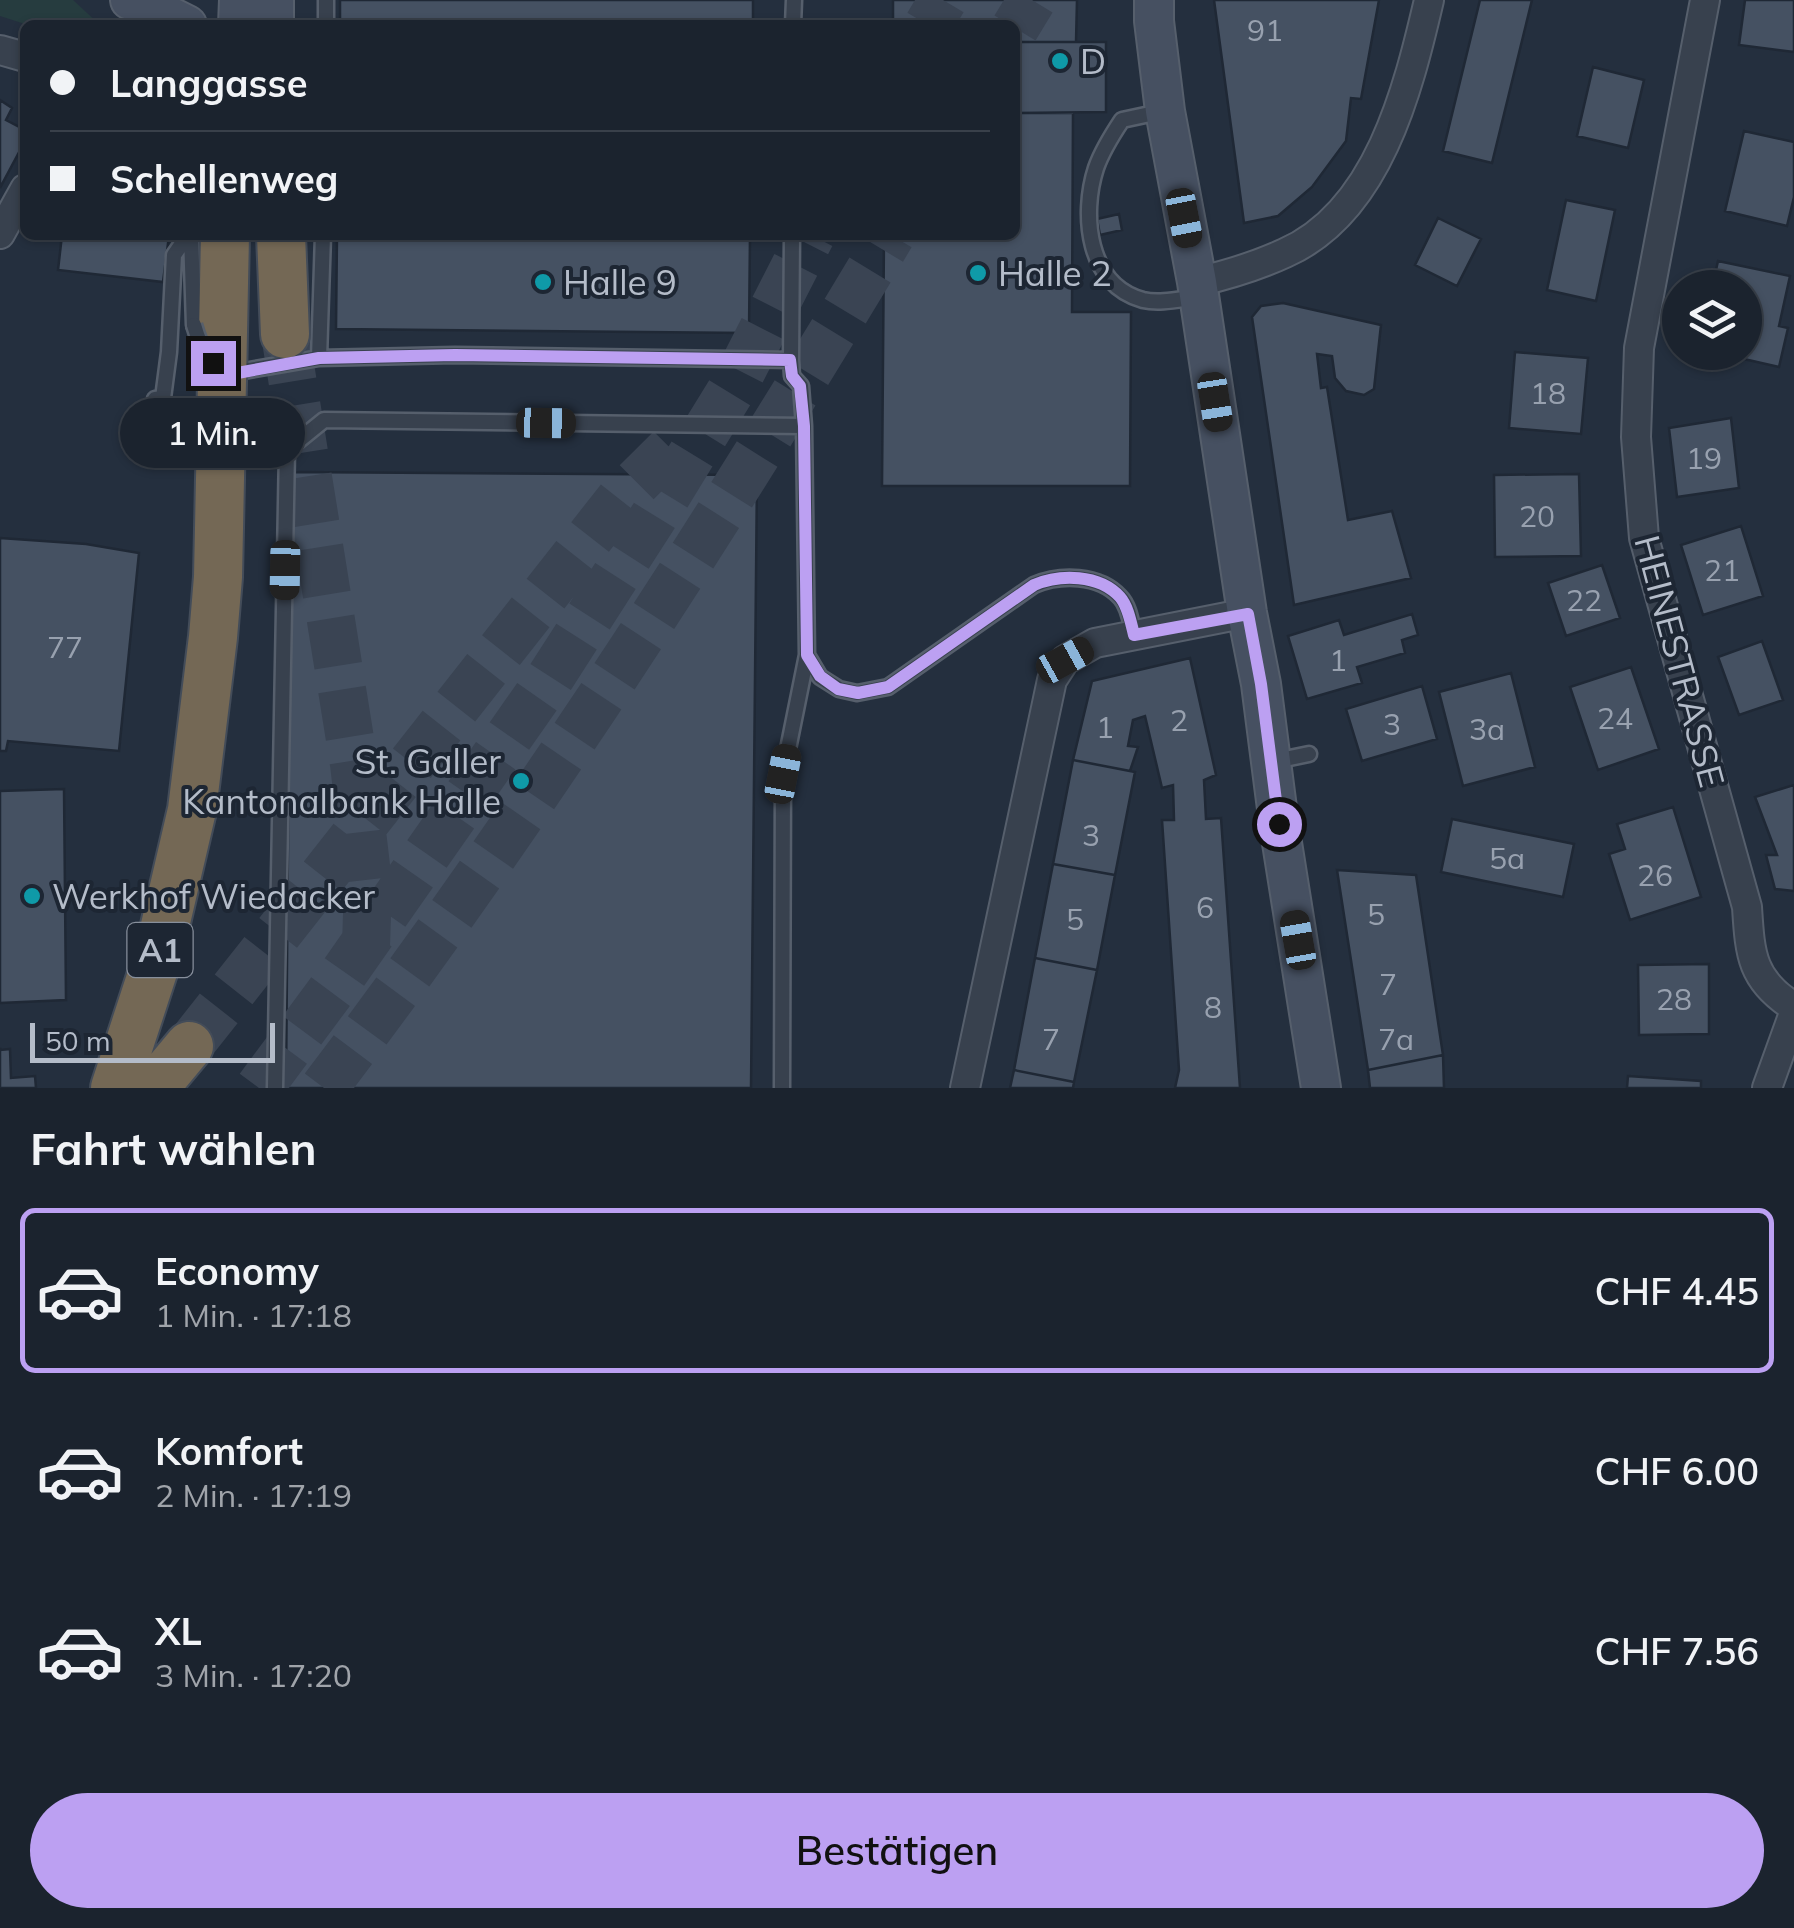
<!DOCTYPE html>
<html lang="de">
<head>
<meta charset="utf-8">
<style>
  body { margin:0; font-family:Mulish,sans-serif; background:#242b36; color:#f1f3f6; height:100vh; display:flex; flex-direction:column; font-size:38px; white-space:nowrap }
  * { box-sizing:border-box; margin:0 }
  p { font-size:32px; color:#a0a4aa }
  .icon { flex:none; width:55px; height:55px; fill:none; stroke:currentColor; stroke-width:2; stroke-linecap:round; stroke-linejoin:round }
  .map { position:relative; height:1088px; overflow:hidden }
  .panel { display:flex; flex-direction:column; background:#1b232e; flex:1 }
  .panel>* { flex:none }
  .guide { position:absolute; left:20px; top:20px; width:1000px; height:220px; border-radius:15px; box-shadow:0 2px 8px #0004,0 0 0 2px #39404a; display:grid; align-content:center; height:220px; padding:0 30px; background:#1b232e }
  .tools { position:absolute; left:1662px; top:270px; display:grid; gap:20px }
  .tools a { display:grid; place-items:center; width:100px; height:100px; border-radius:50%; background:#1b232e; box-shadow:0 2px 8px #0004,0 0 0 2px #39404a; font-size:50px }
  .scale { position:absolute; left:30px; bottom:25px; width:245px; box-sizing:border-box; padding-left:10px; border:5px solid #b4bcc9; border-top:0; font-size:28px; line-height:35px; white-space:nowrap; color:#b4bcc9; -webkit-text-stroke:8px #1d2633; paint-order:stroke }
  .end { position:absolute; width:45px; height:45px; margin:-22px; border:12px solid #bca0f2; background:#111; box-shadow:0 0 0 5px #111 }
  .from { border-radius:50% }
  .bubble { position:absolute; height:70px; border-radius:35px; background:#1b232e; box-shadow:0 2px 8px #0004,0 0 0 2px #39404a; font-size:32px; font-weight:600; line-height:70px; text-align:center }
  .car { position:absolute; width:30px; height:60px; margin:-30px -15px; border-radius:12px; box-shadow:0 0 8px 2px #0007; background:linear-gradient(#222 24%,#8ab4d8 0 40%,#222 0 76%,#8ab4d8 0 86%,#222 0) }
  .guide b { display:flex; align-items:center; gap:35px; height:95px; font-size:38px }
  .guide b+b { border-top:2px solid #39404a }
  .guide i { width:25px; height:25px; background:#f1f3f6 }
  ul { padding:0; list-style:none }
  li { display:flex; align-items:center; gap:30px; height:165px; margin:0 20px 15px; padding:0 10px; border:5px solid transparent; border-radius:15px }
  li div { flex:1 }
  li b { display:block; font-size:38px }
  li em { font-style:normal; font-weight:600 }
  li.on { border-color:#bca0f2 }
  li>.icon { width:90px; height:90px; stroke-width:1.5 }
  h2 { padding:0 30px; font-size:45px; line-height:120px }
  .action { display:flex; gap:20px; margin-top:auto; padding:20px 30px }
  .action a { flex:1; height:115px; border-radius:60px; background:#bca0f2; color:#111; font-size:40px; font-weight:600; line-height:115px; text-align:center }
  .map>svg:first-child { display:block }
</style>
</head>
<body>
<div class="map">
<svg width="1794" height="1088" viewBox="0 0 1794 1088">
  <rect width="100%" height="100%" fill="#242f3e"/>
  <!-- green -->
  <path fill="#263c3f" d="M0,0h73l27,25h-72l-28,-9z"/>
  <!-- building -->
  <path fill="#455162" stroke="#1f2835" stroke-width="2.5" d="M340,0h413v25h-413z
    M893,0h184l-1,42h-61v-17h-122z
    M1214,0h165l-18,99 -10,-1 -5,43 -34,46 -34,29 -34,7z
    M1480,0h52l-40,163 -49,-12z
    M1745,0h49v52l-55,-7z
    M1015,42h91v70l-91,1z
    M1593,67l51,13 -16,68 -51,-12z
    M0,100l12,8 -6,12 19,10v11l-25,47z
    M1015,113h58l-1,199h59l-1,174h-248l2,-251h131z
    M1744,131l50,11v55l-7,29 -62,-15z
    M1566,200l49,10 -19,91 -49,-11z
    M1119,214l3,16 -22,5 -3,-16z
    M1438,218l43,21 -24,47 -42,-21z
    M62,235l107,1 -6,46 -105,-12z
    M337,235h413l-1,98 -413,-4z
    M1718,261l72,15 -11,50 9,2 -9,39 -57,-13 -3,10 -23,-5 1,-7h48v-64h-33z
    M1283,303l98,22 -7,64 -10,6 -18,-4 -11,-13 -3,-22 -15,-2 4,34 6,-1 21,133 44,-9 19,67 -117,27 -42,-288 9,-11z
    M1515,352l73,6 -7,76 -72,-6z
    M1731,418l8,70 -62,9 -8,-69z
    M291,472l466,3 -6,613h-465z
    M1579,474l2,82 -86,1 -1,-82z
    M1741,526l22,70 -60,19 -22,-70z
    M0,538l86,6 53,9 -20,198 -111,-10 -2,10h-6z
    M1602,565l18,53 -54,18 -18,-53z
    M1412,614l6,21 -16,5 3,13 -48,14 5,16 -55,16 -19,-63 51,-16 5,15z
    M1762,641l21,59 -44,15 -21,-58z
    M1190,658l26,117 -12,5 2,39 15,-1 19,270h-65l4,-18 -17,-250h12l-1,-35 -11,3 -17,-72 -12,4 -5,26 10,1 -8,24 -57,-11 19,-79z
    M1631,667l28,82 -61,21 -28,-83z
    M1511,673l24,94 -72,19 -24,-94z
    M1422,686l15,53 -75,22 -16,-52z
    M1073,760l62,12 -20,103 -62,-11z
    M1794,785v106l-19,-2 -9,-34h11l-22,-58z
    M64,789l2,211 -66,3v-212z
    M1673,807l28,90 -71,23 -21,-66 16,-5 -8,-25z
    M1452,819l122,25 -11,53 -122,-25z
    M1053,864l62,11 -18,95 -62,-12z
    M1337,870l79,5 27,180 -75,15z
    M1035,958l62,12 -23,112 -60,-12z
    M1709,964v70l-70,1 -1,-70z
    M0,1048l1,2 9,-1 1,29 24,-2 1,12h-36z
    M1443,1055l1,33h-74l-2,-18z
    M1014,1070l60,12 -1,6h-63z
    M1628,1076l73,5v7h-74z"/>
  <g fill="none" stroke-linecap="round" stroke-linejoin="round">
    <!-- motorway-tunnel -->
    <path stroke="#3a4453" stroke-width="48" stroke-dasharray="48 24" stroke-linecap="butt" d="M928,25l15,-25
      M1015,28l17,-28
      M285,334l69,430 14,119 -2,63
      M189,1046l431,-547 60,-60
      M259,1088l75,-101 216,-309 104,-162 81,-132 76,-149
      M324,1088c207,-273 391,-559 567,-853"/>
    <defs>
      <path id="service" d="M326,25v-25
        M793,25l1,-25
        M1164,111l-42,9c-10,15 -20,31 -26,48 -15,46 -9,117 47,132 17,4 37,-1 54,-3
        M191,235l3,90
        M792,235l-1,125 1,16 9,10 3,40 3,229 13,22 19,12 18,4 31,-6 146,-102c26,-11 65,-11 86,12 9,9 11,26 14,38
        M319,358l4,-123
        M232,373l87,-15 136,-3 336,5
        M155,399l8,-1 6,-46 5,-97 14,-20
        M1275,761l34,-7
        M275,1088l12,-638 37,-30 480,6
        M782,1088l1,-314 24,-119"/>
      <path id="minor" d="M1705,0l-66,348 -3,89 8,101 103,369c3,47 4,73 47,100
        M0,50l25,7
        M0,234l25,-45
        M1197,282c30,-7 60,-16 88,-29 93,-41 123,-163 144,-253
        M965,1088l87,-408 13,-20 30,-17 152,-30
        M1767,1088l27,-75"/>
      <path id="secondary" d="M130,0l19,6 38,19
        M274,0v25
        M1154,0v21l11,90 32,171 50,331 14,71 18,140 42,264
        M238,25l1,-25"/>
      <path id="motorway" d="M281,235l4,99
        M115,1088l43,-132 34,-146 21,-173 5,-60 7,-342
        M154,1088l35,-42"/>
    </defs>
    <!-- service casing -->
    <use href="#service" stroke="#565f6c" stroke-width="19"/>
    <!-- minor casing -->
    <use href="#minor" stroke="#565f6c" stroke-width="32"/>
    <!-- secondary casing -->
    <use href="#secondary" stroke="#565f6c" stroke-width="42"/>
    <!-- motorway casing -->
    <use href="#motorway" stroke="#434c59" stroke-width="52"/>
    <!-- service -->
    <use href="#service" stroke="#38414e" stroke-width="14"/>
    <!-- minor -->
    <use href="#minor" stroke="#38414e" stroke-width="28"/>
    <!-- secondary -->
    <use href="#secondary" stroke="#465061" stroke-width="38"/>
    <!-- motorway -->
    <use href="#motorway" stroke="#746855" stroke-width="48"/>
    <defs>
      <path id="service-bridge" d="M194,325c8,27 12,35 38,48"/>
    </defs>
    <!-- service-bridge casing -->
    <use href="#service-bridge" stroke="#565f6c" stroke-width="19" stroke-linecap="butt"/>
    <!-- service-bridge -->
    <use href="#service-bridge" stroke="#38414e" stroke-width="14"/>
  </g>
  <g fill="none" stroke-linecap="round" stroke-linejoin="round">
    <!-- route -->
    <path stroke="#bca0f2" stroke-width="12" d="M213,363l19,11 87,-16 136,-3 335,5 2,16 8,10 4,40 3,229 13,21 18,13 20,4 30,-6 146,-102c26,-11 65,-11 86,12 8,9 11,26 14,38l114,-21 13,70 18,140"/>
  </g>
  <!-- markers -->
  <g fill="#0f9aa8" stroke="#1d2633" stroke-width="4">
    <circle cx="1060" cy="61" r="10"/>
    <circle cx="978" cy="273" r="10"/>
    <circle cx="543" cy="282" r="10"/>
    <circle cx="521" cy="781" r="10"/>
    <circle cx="32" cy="896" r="10"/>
  </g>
  <g text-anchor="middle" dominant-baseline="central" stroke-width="8" stroke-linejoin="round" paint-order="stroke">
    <!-- number labels -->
    <g font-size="30" fill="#98a1af">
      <text x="1265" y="30">91</text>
      <text x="1548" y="393">18</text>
      <text x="1704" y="458">19</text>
      <text x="1537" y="516">20</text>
      <text x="1722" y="570">21</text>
      <text x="1584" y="600">22</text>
      <text x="65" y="647">77</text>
      <text x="1338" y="660">1</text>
      <text x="1615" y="718">24</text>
      <text x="1179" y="720">2</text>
      <text x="1392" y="724">3</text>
      <text x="1105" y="727">1</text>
      <text x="1487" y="729">3a</text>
      <text x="1091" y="835">3</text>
      <text x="1507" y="858">5a</text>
      <text x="1655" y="875">26</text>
      <text x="1205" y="907">6</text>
      <text x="1376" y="914">5</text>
      <text x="1075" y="919">5</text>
      <text x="1388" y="984">7</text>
      <text x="1674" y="999">28</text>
      <text x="1213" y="1007">8</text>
      <text x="1051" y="1039">7</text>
      <text x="1396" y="1039">7a</text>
    </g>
    <!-- shield labels -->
    <rect fill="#1d2633" stroke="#878f9c" stroke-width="2.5" x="127.5" y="923" width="65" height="54" rx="8"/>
    <g font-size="32" font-weight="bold" fill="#b4bcc9">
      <text x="160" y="950">A1</text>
    </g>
    <!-- poi labels -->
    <g font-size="35" fill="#b4bcc9" stroke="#1d2633" text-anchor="start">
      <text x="1080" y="61">D</text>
      <text x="998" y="273">Halle 2</text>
      <text x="563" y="282">Halle 9</text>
      <text x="501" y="761" text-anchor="end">St. Galler<tspan x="501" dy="40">Kantonalbank Halle</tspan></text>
      <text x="52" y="896">Werkhof Wiedacker</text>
    </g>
    <!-- street labels -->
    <g font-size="35" fill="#b4bcc9" stroke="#1d2633">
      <text transform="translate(1680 661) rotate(75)">HEINESTRASSE</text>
    </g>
  </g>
</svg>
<div class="tools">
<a><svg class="icon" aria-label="layers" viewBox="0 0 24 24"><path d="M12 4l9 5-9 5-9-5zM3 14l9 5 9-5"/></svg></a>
</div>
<div class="scale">50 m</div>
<i class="end from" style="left:1279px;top:824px"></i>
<i class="end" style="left:213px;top:363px"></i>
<div class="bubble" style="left:120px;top:398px;width:185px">1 Min.</div>
<i class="car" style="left:1184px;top:218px;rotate:169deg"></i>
<i class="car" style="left:1215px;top:402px;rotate:171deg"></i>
<i class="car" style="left:546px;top:423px;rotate:91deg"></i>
<i class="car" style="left:285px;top:570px;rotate:181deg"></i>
<i class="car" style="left:1065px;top:660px;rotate:61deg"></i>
<i class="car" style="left:783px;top:774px;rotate:11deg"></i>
<i class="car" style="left:1298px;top:940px;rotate:350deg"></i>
<div class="guide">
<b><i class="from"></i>Langgasse</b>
<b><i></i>Schellenweg</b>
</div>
</div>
<section class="panel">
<h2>Fahrt wählen</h2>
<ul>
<li class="on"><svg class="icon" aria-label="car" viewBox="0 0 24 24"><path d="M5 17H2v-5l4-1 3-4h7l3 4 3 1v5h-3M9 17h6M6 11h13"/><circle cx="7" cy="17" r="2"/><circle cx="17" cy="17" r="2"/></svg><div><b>Economy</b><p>1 Min. · 17:18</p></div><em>CHF 4.45</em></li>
<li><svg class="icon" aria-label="car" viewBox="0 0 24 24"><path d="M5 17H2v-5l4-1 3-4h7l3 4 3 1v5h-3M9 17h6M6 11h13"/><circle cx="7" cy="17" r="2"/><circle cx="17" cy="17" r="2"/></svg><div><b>Komfort</b><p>2 Min. · 17:19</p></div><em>CHF 6.00</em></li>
<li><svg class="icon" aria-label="car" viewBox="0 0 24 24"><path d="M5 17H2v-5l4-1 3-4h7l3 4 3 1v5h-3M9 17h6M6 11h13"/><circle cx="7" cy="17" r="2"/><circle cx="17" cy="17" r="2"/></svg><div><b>XL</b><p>3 Min. · 17:20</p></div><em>CHF 7.56</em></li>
</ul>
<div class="action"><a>Bestätigen</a></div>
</section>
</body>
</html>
